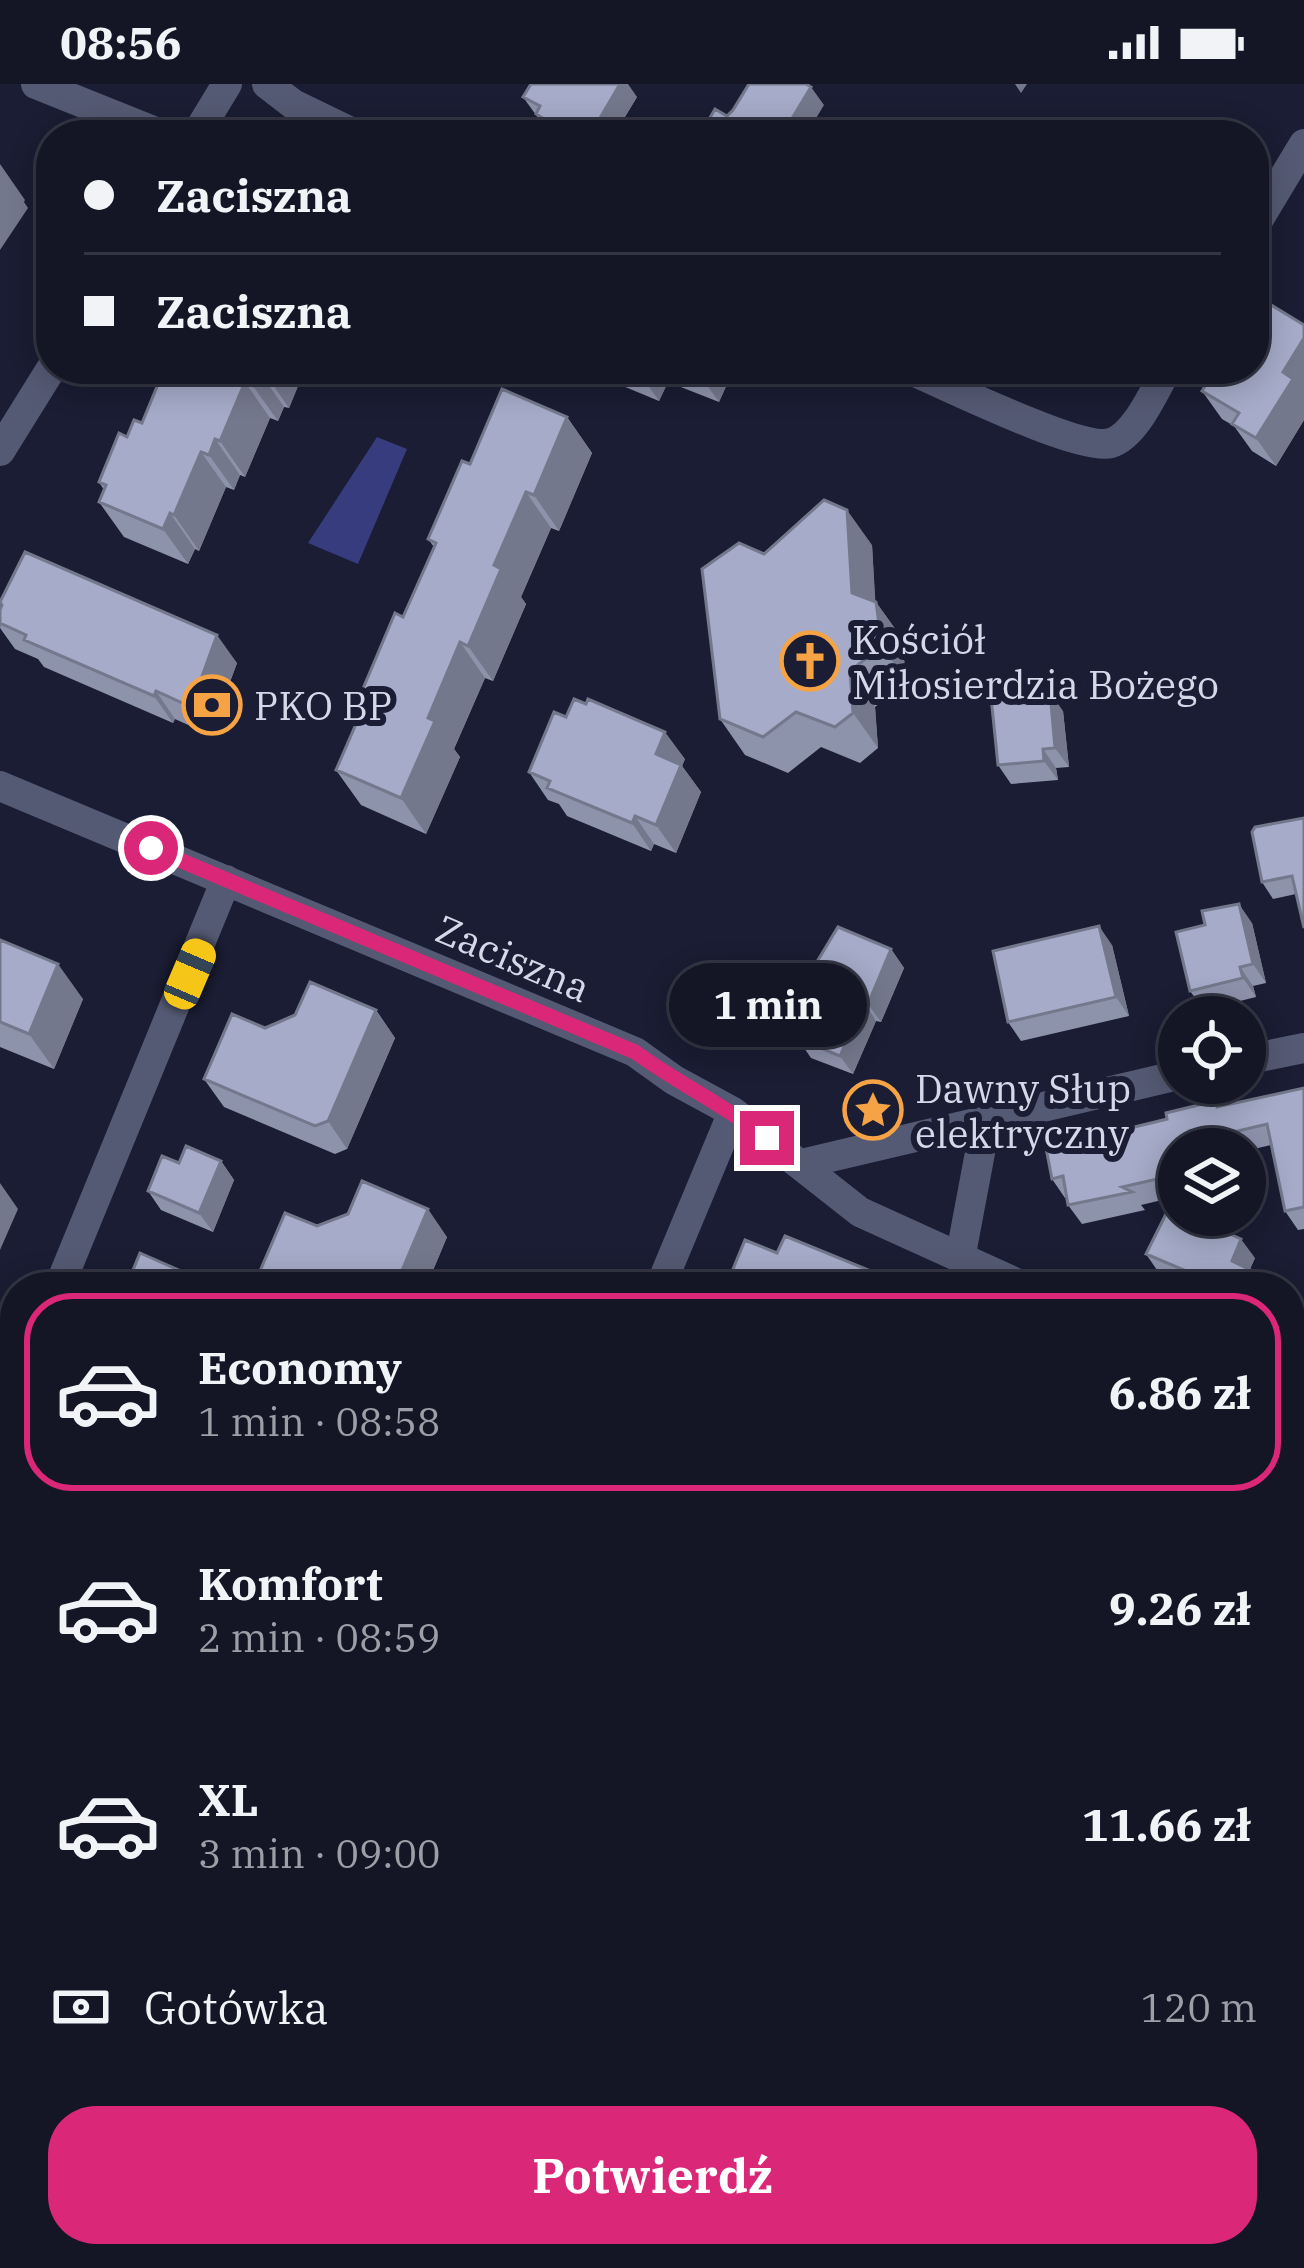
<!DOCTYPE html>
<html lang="pl">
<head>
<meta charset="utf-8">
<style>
  body { margin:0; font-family:"IBM Plex Serif",serif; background:#1d1f2e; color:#f1f3f6; height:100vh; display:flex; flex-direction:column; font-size:45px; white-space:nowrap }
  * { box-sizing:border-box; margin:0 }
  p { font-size:39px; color:#9d9fa7 }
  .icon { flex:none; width:66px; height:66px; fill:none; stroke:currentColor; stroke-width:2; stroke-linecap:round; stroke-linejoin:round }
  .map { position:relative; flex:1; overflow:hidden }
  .drawer { position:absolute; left:0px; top:1188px; width:1305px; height:996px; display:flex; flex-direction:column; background:#141626; border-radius:48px 48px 0 0; box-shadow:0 6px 30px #0003,0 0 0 3px #333543 }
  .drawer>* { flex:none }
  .top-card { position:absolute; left:36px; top:36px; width:1233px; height:264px; border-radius:48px; box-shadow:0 6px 30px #0003,0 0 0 3px #333543; display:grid; align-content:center; height:264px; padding:0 48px; background:#141626 }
  .fabs { position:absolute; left:1158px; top:912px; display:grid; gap:24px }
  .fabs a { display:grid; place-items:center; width:108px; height:108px; border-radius:50%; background:#141626; box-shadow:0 6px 30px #0003,0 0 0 3px #333543; font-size:60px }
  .end { position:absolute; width:54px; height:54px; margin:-27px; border:15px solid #db2777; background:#fff; box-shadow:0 0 0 6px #fff }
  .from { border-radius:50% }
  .bubble { position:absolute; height:84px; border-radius:42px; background:#141626; box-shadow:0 6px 30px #0003,0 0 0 3px #333543; font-size:39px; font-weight:700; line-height:84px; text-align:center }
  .car { position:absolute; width:36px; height:72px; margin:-36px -18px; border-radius:15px; box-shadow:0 0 9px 3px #0007; background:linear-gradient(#f5c518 24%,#345 0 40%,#f5c518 0 76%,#345 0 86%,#f5c518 0) }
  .top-card b { display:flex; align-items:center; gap:42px; height:114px; font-size:45px }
  .top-card b+b { border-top:3px solid #333543 }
  .top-card i { width:30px; height:30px; background:#f1f3f6 }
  ul { padding:21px 0 0; list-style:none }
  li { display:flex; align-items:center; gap:36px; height:198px; margin:0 24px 18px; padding:0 24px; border:6px solid transparent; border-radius:48px }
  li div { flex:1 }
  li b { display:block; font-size:45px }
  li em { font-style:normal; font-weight:700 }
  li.on { border-color:#db2777 }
  li>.icon { width:108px; height:108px; stroke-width:1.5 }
  .pay { display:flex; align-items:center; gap:30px; height:132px; padding:0 48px; font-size:45px }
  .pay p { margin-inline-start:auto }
  .action { display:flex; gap:24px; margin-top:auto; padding:24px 48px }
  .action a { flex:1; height:138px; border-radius:48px; background:#db2777; color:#fff; font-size:48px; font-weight:700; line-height:138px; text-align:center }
  .status { display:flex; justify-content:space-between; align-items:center; height:84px; padding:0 60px; background:#141626; direction:ltr }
  .status svg { height:33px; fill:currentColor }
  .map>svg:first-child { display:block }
</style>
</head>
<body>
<div class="status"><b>08:56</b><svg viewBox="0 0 49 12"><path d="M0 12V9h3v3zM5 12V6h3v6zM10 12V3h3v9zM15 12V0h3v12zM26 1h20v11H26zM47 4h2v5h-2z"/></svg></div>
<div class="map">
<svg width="1304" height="2184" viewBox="0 0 1304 2184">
  <rect width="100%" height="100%" fill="#1a1d33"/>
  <!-- built -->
  <path fill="#232742" d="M1290,2100l14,6v78h-816l7,-15h795z"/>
  <!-- green -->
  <path fill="#363c7d" d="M377,353l30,12 -49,115 -50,-21z
    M1290,1504l14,6v122l-14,-7z
    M0,1632l15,7v530h367l-7,15h-357l-18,-34z"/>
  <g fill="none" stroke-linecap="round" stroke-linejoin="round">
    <!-- minor -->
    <path stroke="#555a74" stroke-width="30" d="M36,0l127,51
      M267,0l26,20 64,31
      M196,51l31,-51
      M1254,143l50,-83
      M908,285c36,15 172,83 203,74 25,-8 43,-52 56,-74
      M0,367l51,-82
      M0,702l635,266 39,28 59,32 127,100 165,75
      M1245,976l59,-12
      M801,1080l378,-89
      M960,1175l26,-138
      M59,1203l167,-407
      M660,1203l73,-175
      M1290,1317l14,6
      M0,1343l15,-35
      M0,1433l15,7
      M0,1602l15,6
      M1290,1674l14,5
      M1290,1990l14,6
      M398,2184l7,-15"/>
  </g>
  <!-- wall -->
  <path fill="#8e93ac" d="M523,13h114l-23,38h-61l-4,-2z
    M1304,241v95l-28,46 -24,-15 -18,-25 -12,-7 -20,-28z
    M305,285l-16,39 -5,-1 -6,14 -8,-3 -25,59 -5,-2 -6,15 -8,-3 -27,64 -4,-2 -7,15 -64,-27 -25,-35 5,-12 -5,-8 28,-45 15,-14 26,-49z
    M582,285h137l9,13 -9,20 -51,-20 -9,19z
    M567,333l25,36 -33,78 -8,-3 -30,69 5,7 -33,77 -8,-3 -31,71 6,8 -34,77 -65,-29 -25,-35 31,-71 -5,-8 41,-74 31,-70 -6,-8 42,-75z
    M872,461l3,56 26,36 6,45 -32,25 3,41 -18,15 -39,-16 -33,26 -43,-18 -25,-36 44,-165z
    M0,520l237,59 -20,54 -11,16 -31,-14 -2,4 -129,-56 -6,-8 -23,-10 -15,-21 2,-21z
    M1063,627l6,56 -13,1 2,12 -47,4 -13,-19z
    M685,675l-3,7 19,26 -25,61 -22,-9 -3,7 -84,-35 -8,-12 -11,-4 -19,-28z
    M1304,734l-8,76 -23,5 -11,-17z
    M1252,839l14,60 -13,3 3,11 -52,13 -14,-19z
    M0,856l83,59 -29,70 -54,-22z
    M1112,861l17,71 -108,25 -13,-19z
    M891,865l13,19 -23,54 -5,-1 -23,53 -42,-16 -13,-19 24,-54 -10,-15z
    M376,926l19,28 -48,111 -12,5 -111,-47 -20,-28 61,-51z
    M1304,1004v141l-6,1 -13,-19 -14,-66 -26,6v-2h-66v47l-38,9 4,5 -63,14 -14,-19 -1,-8 -2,1 -13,-19 60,-46 107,-27z
    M221,1077l13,19 -21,52 -52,-22 -13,-19 31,-28z
    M317,1142l130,11 -21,50h-163l-6,-9z
    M777,1169l133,34h-170l-9,-13z
    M1146,1170l109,4 -5,11 36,18h-94l-33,-14z
    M1299,1356l5,8v78l-14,-6v-75z
    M0,1649l15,6v94l-15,-7z
    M1290,1692l14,6v102l-14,-6z
    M52,2169h257l-7,15h-247l-6,-9z"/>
  <!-- shaded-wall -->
  <path fill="#74788c" d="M620,0h8l9,13 -23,38h-24z
    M1015,0h12l-6,9z
    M811,3l13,18 -18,30h-24z
    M572,41l7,10h-10l-2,-2z
    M0,80l25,36 -1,2 4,6 -28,42z
    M1304,254v82l-28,46 -20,-28 27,-66z
    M265,285h40l-16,39 -25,-36z
    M642,285h17l9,13 -9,19 -19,-27z
    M702,285h17l9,13 -9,20 -20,-28z
    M259,287l25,36 -6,14 -25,-35z
    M245,298l25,36 -25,59 -25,-36z
    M567,333l25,36 -33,78 -25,-36z
    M215,355l25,36 -6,15 -25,-35z
    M201,368l25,35 -27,64 -25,-36z
    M526,408l25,36 -30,69 5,7 -33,77 -25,-35 26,-81z
    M847,426l25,35 5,83 -25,-35z
    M170,429l25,36 -7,15 -25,-35z
    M876,518l25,35 6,45 -25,-36z
    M217,551l20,28 -20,54 -11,16 -19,-28z
    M460,558l25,36 -31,71 6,8 -34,77 -25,-36 27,-80z
    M850,587l25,36 3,41 -25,-35z
    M156,607l19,28 -2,4 -19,-27z
    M1050,608l13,19 6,56 -14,-19z
    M665,648l20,27 -3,7 19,26 -25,61 -20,-28v-71z
    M1043,665l13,19 2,12 -14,-19z
    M635,732l19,28 -3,7 -19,-28z
    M1239,820l13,19 14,60 -13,-19z
    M1099,842l13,19 17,71 -13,-19z
    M891,865l13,19 -23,54 -13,-18z
    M58,880l25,35 -29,70 -25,-35z
    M1240,883l13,19 3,11 -13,-19z
    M864,918l12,19 -23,53 -13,-18z
    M376,926l19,28 -48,111 -19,-28z
    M221,1077l13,19 -21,52 -14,-19z
    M0,1099l18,26 -18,41z
    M428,1125l19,28 -21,50h-31z
    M1241,1155l14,19 -10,22 -13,-19z
    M1290,1206l12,17 -10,22 -2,-3z
    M269,2169h40l-7,15h-40z
    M707,2169h31l-6,15h-31z
    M925,2169h31l-6,15h-32z"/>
  <!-- building -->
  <path fill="#a5abc8" stroke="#74788c" stroke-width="3" d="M531,0h89l-30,51 -18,-10 -5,8 -31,-19 4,-8 -17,-9z
    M749,0h57l5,3 -29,48h-82l15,-26 12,7 6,-6z
    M1260,214l44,27v13l-21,34 10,7 -37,59 -24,-14 7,-11 -37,-22 14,-22h38v-62z
    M170,285h95l-1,3 -5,-1 -6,15 -8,-4 -25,59 -5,-2 -6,16 -8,-3 -27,63 -4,-2 -7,16 -64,-27 7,-17 -7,-3 20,-49 8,4 7,-17 8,3 21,-51 5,2z
    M502,305l65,28 -33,78 -8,-3 -32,73 7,4 -33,77 -8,-4 -32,76 7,3 -34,77 -65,-28 33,-76 -7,-3 33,-78 8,4 33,-74 -8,-4 34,-78 8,3z
    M824,416l23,10 5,83 24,9 6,44 -32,25 3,42 -18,14 -39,-15 -33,25 -43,-18 -18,-150 37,-26 25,11z
    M25,468l192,83 -20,55 -10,15 -31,-14 -2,5 -130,-56 2,-5 -26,-12v-13l2,-5 -2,-3z
    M1050,608l5,56 -12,1 1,12 -46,4 -7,-68z
    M574,615l12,5 2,-5 77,33 -9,22 25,11 -25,60 -21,-9 -3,7 -85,-35 3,-7 -21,-9 25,-60 12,5z
    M1304,734v110l-12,-52 -30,6 -10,-50 3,-5z
    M1239,820l14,60 -13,3 3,11 -53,13 -14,-59 29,-7 -3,-14z
    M1099,842l17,71 -108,25 -15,-71z
    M838,843l53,22 -23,55 -4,-2 -24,54 -42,-17 26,-61 -12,-8z
    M0,856l58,24 -29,70 -29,-12z
    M310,898l66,28 -48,111 -13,5 -111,-47 28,-65 33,14 30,-13z
    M1304,1004v119l-19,4 -18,-87 -54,13 2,12h-36v25l-57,13 10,5 -64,13 -5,-29 -11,3 -6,-31 13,-3 -2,-8 51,-10 2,6 57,-14 -1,-6 49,-12 2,6z
    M186,1062l35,15 -22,52 -51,-22 14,-35 17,7z
    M362,1097l66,28 -33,78h-116l-22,-9 28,-65 32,13 31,-12z
    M1169,1124l10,4v3h7l55,24 -9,22 54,26h-62l-78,-33z
    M785,1152l125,51h-145l-34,-13 14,-34 32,13z
    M140,1169l66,29 -3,5h-77z
    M1299,1356l5,15v58l-14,-6v-62z
    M0,1649l15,6v69l-15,-7z
    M1290,1692l14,6v68l-14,-6z
    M52,2169h217l-7,15h-190l-23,-9z
    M630,2169h77l-6,15h-77z
    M813,2169h112l-7,15h-111z"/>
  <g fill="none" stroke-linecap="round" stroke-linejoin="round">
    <!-- route -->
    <path stroke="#db2777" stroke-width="15" d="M151,764l484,204c43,31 90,54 132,86"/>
  </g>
  <!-- icons -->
  <defs>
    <symbol id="church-ring" viewBox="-11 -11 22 22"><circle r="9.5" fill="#1a1d33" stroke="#f5a345" stroke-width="1.5"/><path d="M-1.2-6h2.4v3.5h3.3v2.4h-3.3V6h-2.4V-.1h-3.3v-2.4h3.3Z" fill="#f5a345"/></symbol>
    <symbol id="bank-ring" viewBox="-11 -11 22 22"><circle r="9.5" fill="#1a1d33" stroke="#f5a345" stroke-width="1.5"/><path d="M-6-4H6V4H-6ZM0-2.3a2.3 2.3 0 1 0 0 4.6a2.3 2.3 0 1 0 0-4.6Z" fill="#f5a345"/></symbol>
    <symbol id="sight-ring" viewBox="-11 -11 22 22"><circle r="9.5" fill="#1a1d33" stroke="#f5a345" stroke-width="1.5"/><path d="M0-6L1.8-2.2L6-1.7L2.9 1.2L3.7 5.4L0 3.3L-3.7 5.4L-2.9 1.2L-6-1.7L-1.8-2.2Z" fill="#f5a345"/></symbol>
  </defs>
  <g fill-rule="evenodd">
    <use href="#church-ring" x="777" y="544" width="66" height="66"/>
    <use href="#bank-ring" x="179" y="588" width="66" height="66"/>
    <use href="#sight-ring" x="840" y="993" width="66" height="66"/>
  </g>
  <g text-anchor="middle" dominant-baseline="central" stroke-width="12" stroke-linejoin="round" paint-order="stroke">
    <!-- poi labels -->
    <g font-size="39" fill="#d5d8e8" stroke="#1a1d33" text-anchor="start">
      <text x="852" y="555">Kościół<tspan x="852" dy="45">Miłosierdzia Bożego</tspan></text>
      <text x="254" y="621">PKO BP</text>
      <text x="915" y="1004">Dawny Słup<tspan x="915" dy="45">elektryczny</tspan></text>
    </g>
    <!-- street labels -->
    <g font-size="39" fill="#d5d8e8" stroke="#1a1d33">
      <text transform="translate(513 874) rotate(23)">Zaciszna</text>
    </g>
  </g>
</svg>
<div class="fabs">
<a><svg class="icon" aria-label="locate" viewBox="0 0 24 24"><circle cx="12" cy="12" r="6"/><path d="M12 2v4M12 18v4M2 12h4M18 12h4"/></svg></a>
<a><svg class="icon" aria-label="layers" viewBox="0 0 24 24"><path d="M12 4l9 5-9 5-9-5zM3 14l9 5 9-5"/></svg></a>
</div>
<i class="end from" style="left:151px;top:764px"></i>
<i class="end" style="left:767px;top:1054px"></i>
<div class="bubble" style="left:669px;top:879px;width:198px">1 min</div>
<i class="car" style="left:190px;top:890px;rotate:23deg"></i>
<div class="top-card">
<b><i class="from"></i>Zaciszna</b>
<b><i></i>Zaciszna</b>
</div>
<section class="drawer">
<ul>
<li class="on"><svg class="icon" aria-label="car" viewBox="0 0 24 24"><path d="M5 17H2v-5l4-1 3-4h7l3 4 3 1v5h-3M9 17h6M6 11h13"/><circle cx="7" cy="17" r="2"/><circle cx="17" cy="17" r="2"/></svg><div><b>Economy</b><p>1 min · 08:58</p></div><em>6.86 zł</em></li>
<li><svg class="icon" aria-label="car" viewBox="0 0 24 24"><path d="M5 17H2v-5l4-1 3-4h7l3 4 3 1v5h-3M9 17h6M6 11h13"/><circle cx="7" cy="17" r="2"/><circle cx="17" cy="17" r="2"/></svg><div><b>Komfort</b><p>2 min · 08:59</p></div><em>9.26 zł</em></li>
<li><svg class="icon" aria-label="car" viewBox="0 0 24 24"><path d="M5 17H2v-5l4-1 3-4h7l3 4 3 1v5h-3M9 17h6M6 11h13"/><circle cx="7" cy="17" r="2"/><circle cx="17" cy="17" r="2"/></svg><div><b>XL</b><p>3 min · 09:00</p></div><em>11.66 zł</em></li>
</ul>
<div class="pay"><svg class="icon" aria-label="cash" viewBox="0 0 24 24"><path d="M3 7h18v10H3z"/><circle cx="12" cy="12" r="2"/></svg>Gotówka<p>120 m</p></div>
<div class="action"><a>Potwierdź</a></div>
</section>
</div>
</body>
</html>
